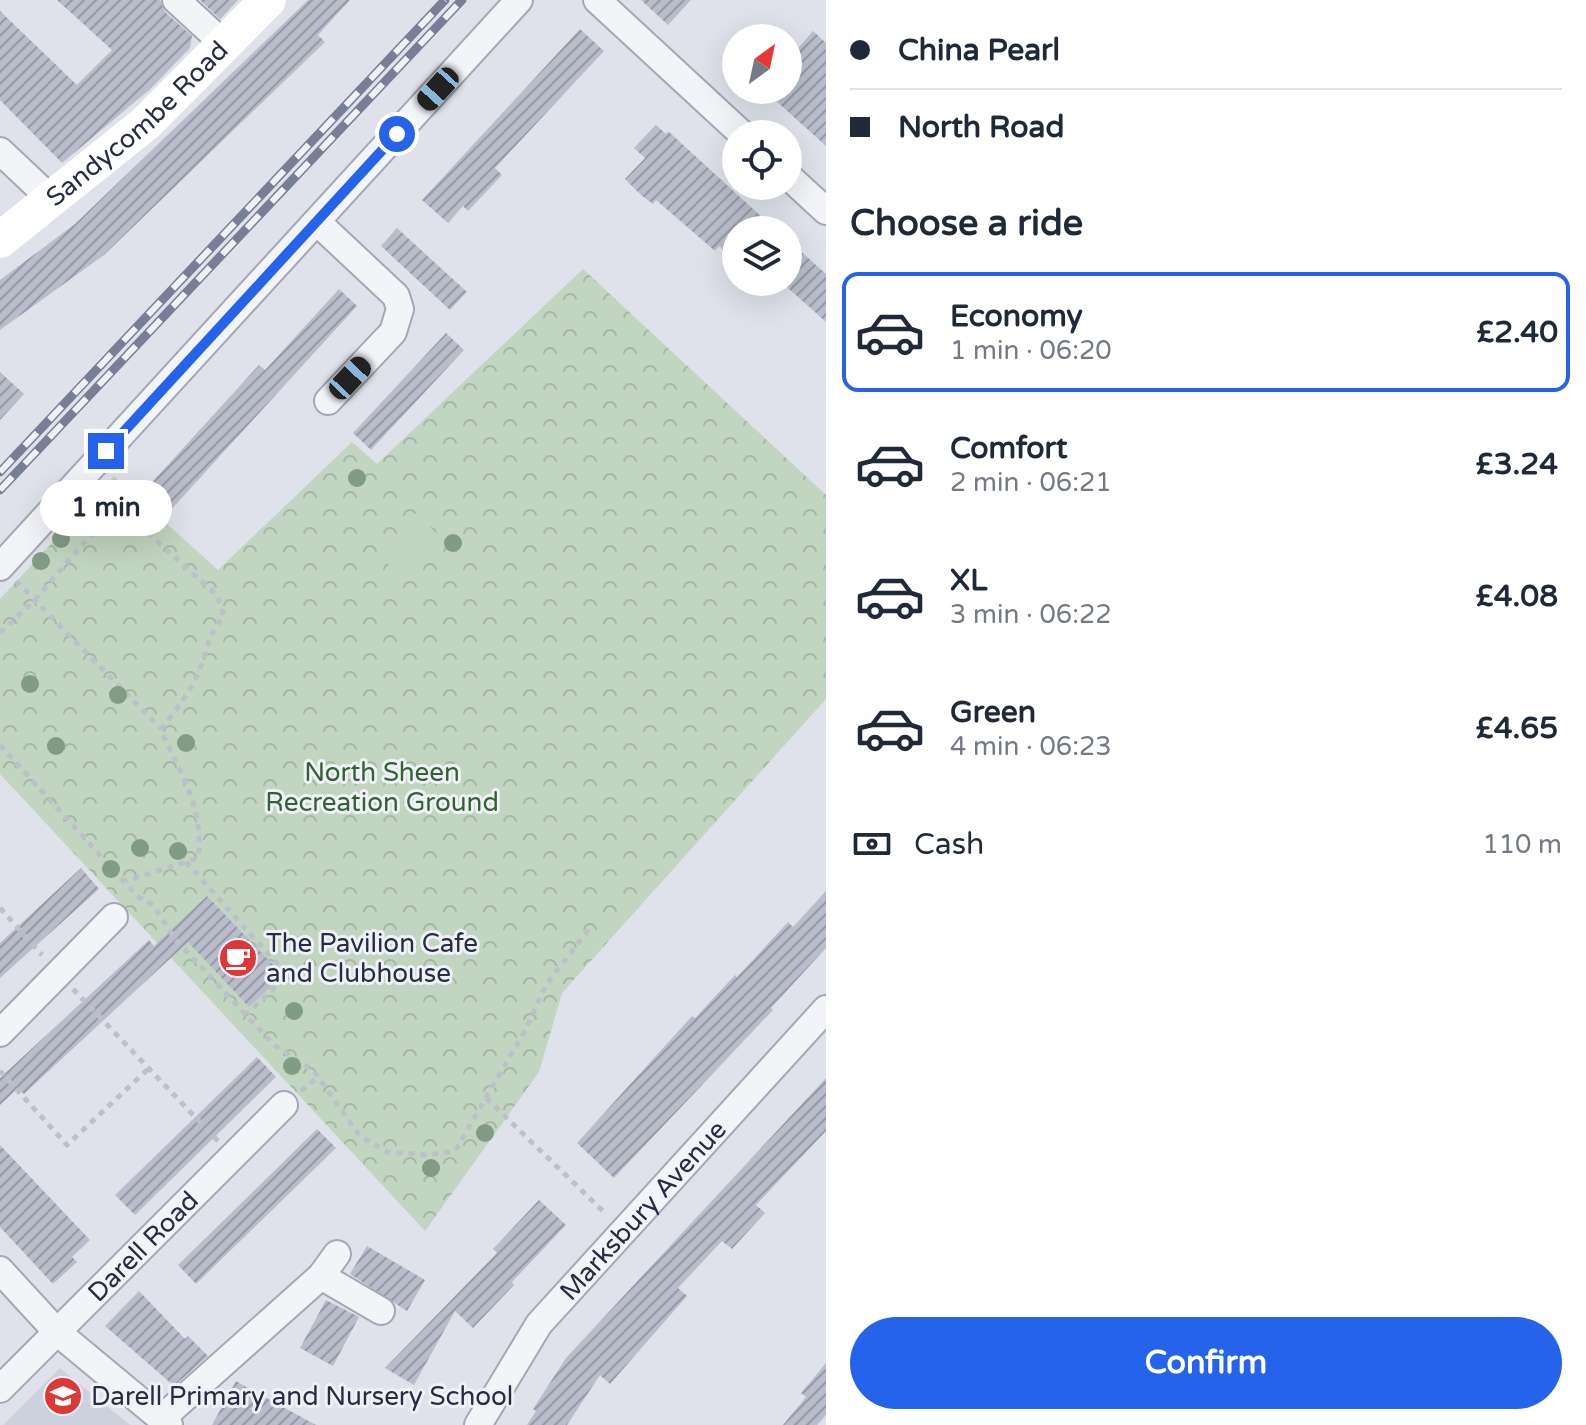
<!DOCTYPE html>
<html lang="en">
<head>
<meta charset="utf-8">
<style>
  body { margin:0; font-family:"Varela Round",sans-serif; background:#f2f2f3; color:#1f2937; height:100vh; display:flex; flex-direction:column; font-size:30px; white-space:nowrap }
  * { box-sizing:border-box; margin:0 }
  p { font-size:26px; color:#747a83 }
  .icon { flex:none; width:44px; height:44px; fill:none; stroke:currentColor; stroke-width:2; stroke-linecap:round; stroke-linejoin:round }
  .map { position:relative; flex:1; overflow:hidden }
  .side { display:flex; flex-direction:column; background:#fff; width:760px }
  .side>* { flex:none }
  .hud { display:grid; align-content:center; height:176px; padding:0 24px; background:#fff }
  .needle { width:52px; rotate:33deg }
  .tools { position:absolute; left:722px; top:24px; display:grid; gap:16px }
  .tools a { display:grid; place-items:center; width:80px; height:80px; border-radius:50%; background:#fff; box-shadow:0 8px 32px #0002; font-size:40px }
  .end { position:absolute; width:36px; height:36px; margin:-18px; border:10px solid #2563eb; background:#fff; box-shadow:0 0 0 4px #fff }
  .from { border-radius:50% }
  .bubble { position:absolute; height:56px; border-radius:28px; background:#fff; box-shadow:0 8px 32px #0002; font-size:26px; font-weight:700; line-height:56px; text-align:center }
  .car { position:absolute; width:24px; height:48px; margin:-24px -12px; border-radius:10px; box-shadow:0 0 6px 2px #0007; background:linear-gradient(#222 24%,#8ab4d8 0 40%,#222 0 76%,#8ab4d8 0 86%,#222 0) }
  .hud b { display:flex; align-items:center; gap:28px; height:76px; font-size:30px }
  .hud b+b { border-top:2px solid #e0e1e3 }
  .hud i { width:20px; height:20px; background:#1f2937 }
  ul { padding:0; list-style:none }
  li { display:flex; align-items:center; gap:24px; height:120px; margin:0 16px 12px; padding:0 8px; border:4px solid transparent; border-radius:16px }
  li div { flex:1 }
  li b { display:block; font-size:30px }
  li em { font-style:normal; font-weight:700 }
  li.selected { border-color:#2563eb }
  li>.icon { width:72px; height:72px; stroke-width:1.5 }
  h2 { padding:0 24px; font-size:36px; line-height:96px }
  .pay { display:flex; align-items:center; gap:20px; height:88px; padding:0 24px; font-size:30px }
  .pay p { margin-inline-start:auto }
  .button { display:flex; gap:16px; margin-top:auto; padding:16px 24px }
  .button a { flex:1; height:92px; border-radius:48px; background:#2563eb; color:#fff; font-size:32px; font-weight:700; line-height:92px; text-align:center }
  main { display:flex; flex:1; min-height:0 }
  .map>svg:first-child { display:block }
</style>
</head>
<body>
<main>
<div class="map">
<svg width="826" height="1425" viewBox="0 0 826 1425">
  <defs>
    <pattern id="forest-crowns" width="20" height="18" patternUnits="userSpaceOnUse" patternTransform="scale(2)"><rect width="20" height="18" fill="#c2d5c0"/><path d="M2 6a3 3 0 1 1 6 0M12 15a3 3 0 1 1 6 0" fill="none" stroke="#a7b7a6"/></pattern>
    <pattern id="building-hatch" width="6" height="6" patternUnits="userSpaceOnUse" patternTransform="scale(2)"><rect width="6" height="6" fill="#b9bdcb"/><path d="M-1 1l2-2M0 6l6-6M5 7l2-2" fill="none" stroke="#969aa6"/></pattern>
  </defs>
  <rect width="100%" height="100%" fill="#dfe2ea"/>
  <!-- built -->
  <path fill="#cdd1dd" d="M60,1368l70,57h-127z"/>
  <!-- forest -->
  <path fill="url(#forest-crowns)" d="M583,269l243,226v204l-264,294 -23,79 -114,159 -425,-457v-175l114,-123 104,94 134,-128 25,22z"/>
  <!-- garden -->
  <path fill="#c2d5c0" d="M416,513l26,26 -38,41 -25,-25z"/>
  <!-- building -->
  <path fill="url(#building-hatch)" d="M57,0h103l5,12 27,24 -2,12 -41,42 -87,73 -62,-63v-89l77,74 35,-35z
    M200,0h38l-18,19z
    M308,0h42l-32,35 7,7 -221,213 -104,75v-50l75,-56z
    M641,0h50l-23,25z
    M580,29l24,22 -109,117 7,7 -34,36 -5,-5 -15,17 -26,-23z
    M813,31l13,12v103l-62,-56h24v-21l12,-13 -5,-4z
    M656,125l10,9 2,-3 108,99h-40v32l-17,-16 -4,5 -59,-51 -3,4 -12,-9 -16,-16 20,-21 -11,-10z
    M397,228l70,64 -17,18 -69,-64z
    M788,240l38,34v48l-38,-34z
    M339,289l18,17 -189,207 -24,-22 115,-126 6,5z
    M446,333l18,17 -93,100 -18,-17z
    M0,372l24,22 -24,26z
    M81,868l18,21 -99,89v-35z
    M826,891v57l-55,60 2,2 -159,168 -37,-35 115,-127 3,2 40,-43 2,2 51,-55 5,5z
    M207,896l76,79 -34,32 -61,-65 -164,152 -6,-6 -18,17v-27l149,-138 5,6z
    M257,1057l19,20 -141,138 -20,-20z
    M826,1078v53l-70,74 9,8 -33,36 -10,-8 -44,47 9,8 -77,88 -10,-9 -33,50h-40l9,-14 -3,-2 33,-51z
    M317,1129l19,19 -140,136 -18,-19z
    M0,1145l90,95 -18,17 5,5 -24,22 -53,-57z
    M539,1200l27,25 -54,57 2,3 -41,43 -18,-17 -41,74 -29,-17 112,-115 -4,-4z
    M367,1246l58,34 -18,31 -57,-37z
    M139,1291l46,48 3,-3 20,20 -34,30 -69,-60z
    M326,1300l33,17 -26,49 -33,-18z
    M826,1363v52l-9,10h-34l23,-28 -5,-4z
    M236,1381l10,6 70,38h-104z"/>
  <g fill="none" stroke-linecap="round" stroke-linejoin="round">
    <defs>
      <g id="minor">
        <path d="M176,0l49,45"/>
        <path d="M597,0l145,134"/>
        <path d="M0,151l52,49"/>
        <path d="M788,176l38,35"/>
        <path d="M317,222l79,74 4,13 -7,23 -65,69"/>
        <path d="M0,567l519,-567"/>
        <path d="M0,1033l114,-116"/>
        <path d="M0,1270l57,62 112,93"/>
        <path d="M321,1276l60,35"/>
        <path id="s1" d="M0,1389l284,-284"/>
        <path d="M162,1418l159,-142 16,-22"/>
        <path id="s2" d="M478,1425l61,-101 287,-315"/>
      </g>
    </defs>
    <!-- minor casing -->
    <use href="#minor" stroke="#a4a8b5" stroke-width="30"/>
    <!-- path -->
    <path stroke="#bec0c9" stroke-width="5" stroke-dasharray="6 6" stroke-linecap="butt" d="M16,581l145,148
      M0,633l34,-32 67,-78 18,-9 22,13 76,68 7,21c-16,20 -15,28 -23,50 -8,24 -26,44 -40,64 19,44 44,78 37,128l-72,23
      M0,745l137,151 16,9 22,34 99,106 39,25 47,66 27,16 42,3 26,-4 71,-122 20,-44 43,-56
      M186,862l101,113 -40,39
      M0,908l42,47
      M73,989l145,152
      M0,1071l67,74 80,-75
      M301,1091l17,-14
      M486,1098l120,116"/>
    <!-- minor -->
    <use href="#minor" stroke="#f3f4f8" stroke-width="26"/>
    <!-- secondary -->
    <path stroke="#fff" stroke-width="36" id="s3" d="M0,240l146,-117 122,-123"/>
    <defs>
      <path id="rail" d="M0,472l445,-472
        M0,490l462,-490"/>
    </defs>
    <!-- rail casing -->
    <use href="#rail" stroke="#777e96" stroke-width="9"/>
    <!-- rail -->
    <use href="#rail" stroke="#eff1f7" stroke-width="6" stroke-dasharray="18" stroke-linecap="butt"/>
  </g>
  <!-- trees -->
  <g fill="#819b85">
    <circle cx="357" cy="478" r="9"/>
    <circle cx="82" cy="514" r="9"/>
    <circle cx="61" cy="539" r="9"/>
    <circle cx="453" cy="543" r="9"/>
    <circle cx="41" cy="561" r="9"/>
    <circle cx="30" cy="684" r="9"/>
    <circle cx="118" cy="695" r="9"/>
    <circle cx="186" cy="743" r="9"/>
    <circle cx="56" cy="746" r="9"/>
    <circle cx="140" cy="848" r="9"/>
    <circle cx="178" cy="851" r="9"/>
    <circle cx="111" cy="869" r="9"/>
    <circle cx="294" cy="1011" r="9"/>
    <circle cx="292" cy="1066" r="9"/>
    <circle cx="485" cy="1133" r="9"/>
    <circle cx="431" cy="1168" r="9"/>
  </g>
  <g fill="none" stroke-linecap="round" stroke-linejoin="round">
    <!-- route -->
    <path stroke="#2563eb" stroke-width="10" d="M106,451l291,-317"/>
  </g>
  <!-- icons -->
  <defs>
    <symbol id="cafe-disc" viewBox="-11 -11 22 22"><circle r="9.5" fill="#dd3737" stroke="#eff1f7"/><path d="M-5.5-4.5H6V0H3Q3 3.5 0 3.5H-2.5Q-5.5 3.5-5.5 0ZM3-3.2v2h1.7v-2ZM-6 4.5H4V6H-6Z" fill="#fff"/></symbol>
    <symbol id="school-disc" viewBox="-11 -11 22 22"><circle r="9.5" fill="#dd3737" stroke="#eff1f7"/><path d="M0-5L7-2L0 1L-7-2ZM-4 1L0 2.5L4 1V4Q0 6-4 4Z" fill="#fff"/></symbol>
  </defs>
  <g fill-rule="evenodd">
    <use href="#cafe-disc" x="216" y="936" width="44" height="44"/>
    <use href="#school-disc" x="41" y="1374" width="44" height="44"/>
  </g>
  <g text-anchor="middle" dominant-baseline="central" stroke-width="6" stroke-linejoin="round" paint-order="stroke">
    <!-- street labels -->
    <g font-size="26" fill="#262c43" stroke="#eff1f7">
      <text stroke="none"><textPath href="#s3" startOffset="180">Sandycombe Road</textPath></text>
      <text stroke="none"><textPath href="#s2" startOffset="272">Marksbury Avenue</textPath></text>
      <text stroke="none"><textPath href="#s1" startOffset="202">Darell Road</textPath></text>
    </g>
    <!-- park labels -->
    <g font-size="26" fill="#346132" stroke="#eff1f7">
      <text x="382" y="772">North Sheen<tspan x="382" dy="30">Recreation Ground</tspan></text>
    </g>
    <!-- poi labels -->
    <g font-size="26" fill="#262c43" stroke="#eff1f7" text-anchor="start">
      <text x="266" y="943">The Pavilion Cafe<tspan x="266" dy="30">and Clubhouse</tspan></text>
      <text x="91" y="1396">Darell Primary and Nursery School</text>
    </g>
  </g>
</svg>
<div class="tools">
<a><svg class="needle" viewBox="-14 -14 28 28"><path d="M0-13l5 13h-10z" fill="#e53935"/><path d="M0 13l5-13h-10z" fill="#747a83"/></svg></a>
<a><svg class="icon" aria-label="locate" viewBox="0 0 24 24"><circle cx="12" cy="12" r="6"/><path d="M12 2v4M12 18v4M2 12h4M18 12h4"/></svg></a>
<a><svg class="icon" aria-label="layers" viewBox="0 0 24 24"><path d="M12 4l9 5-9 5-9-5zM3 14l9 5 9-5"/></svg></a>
</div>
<i class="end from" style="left:397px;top:134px"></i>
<i class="end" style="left:106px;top:451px"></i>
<div class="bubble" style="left:40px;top:480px;width:132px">1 min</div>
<i class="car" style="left:438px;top:89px;rotate:222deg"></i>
<i class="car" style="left:350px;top:378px;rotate:43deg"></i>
</div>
<section class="side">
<div class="hud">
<b><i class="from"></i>China Pearl</b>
<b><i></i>North Road</b>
</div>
<h2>Choose a ride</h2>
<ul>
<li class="selected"><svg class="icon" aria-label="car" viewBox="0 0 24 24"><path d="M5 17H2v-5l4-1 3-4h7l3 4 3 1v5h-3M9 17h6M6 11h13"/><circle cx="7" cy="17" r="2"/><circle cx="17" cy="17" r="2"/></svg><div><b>Economy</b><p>1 min · 06:20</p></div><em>£2.40</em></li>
<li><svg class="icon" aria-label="car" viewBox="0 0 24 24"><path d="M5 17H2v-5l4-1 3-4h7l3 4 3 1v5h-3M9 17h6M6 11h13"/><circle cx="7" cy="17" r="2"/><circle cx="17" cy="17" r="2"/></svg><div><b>Comfort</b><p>2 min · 06:21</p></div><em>£3.24</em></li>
<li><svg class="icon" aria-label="car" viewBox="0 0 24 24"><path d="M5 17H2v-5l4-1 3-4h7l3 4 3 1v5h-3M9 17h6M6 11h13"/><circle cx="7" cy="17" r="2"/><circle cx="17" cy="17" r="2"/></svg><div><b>XL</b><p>3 min · 06:22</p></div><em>£4.08</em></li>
<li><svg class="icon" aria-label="car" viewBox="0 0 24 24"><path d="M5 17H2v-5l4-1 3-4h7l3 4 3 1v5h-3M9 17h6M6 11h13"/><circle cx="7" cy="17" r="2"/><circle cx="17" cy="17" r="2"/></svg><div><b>Green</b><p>4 min · 06:23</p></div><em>£4.65</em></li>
</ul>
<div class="pay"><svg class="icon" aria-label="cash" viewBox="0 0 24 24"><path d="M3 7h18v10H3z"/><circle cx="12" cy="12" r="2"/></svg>Cash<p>110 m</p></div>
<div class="button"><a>Confirm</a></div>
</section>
</main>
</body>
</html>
